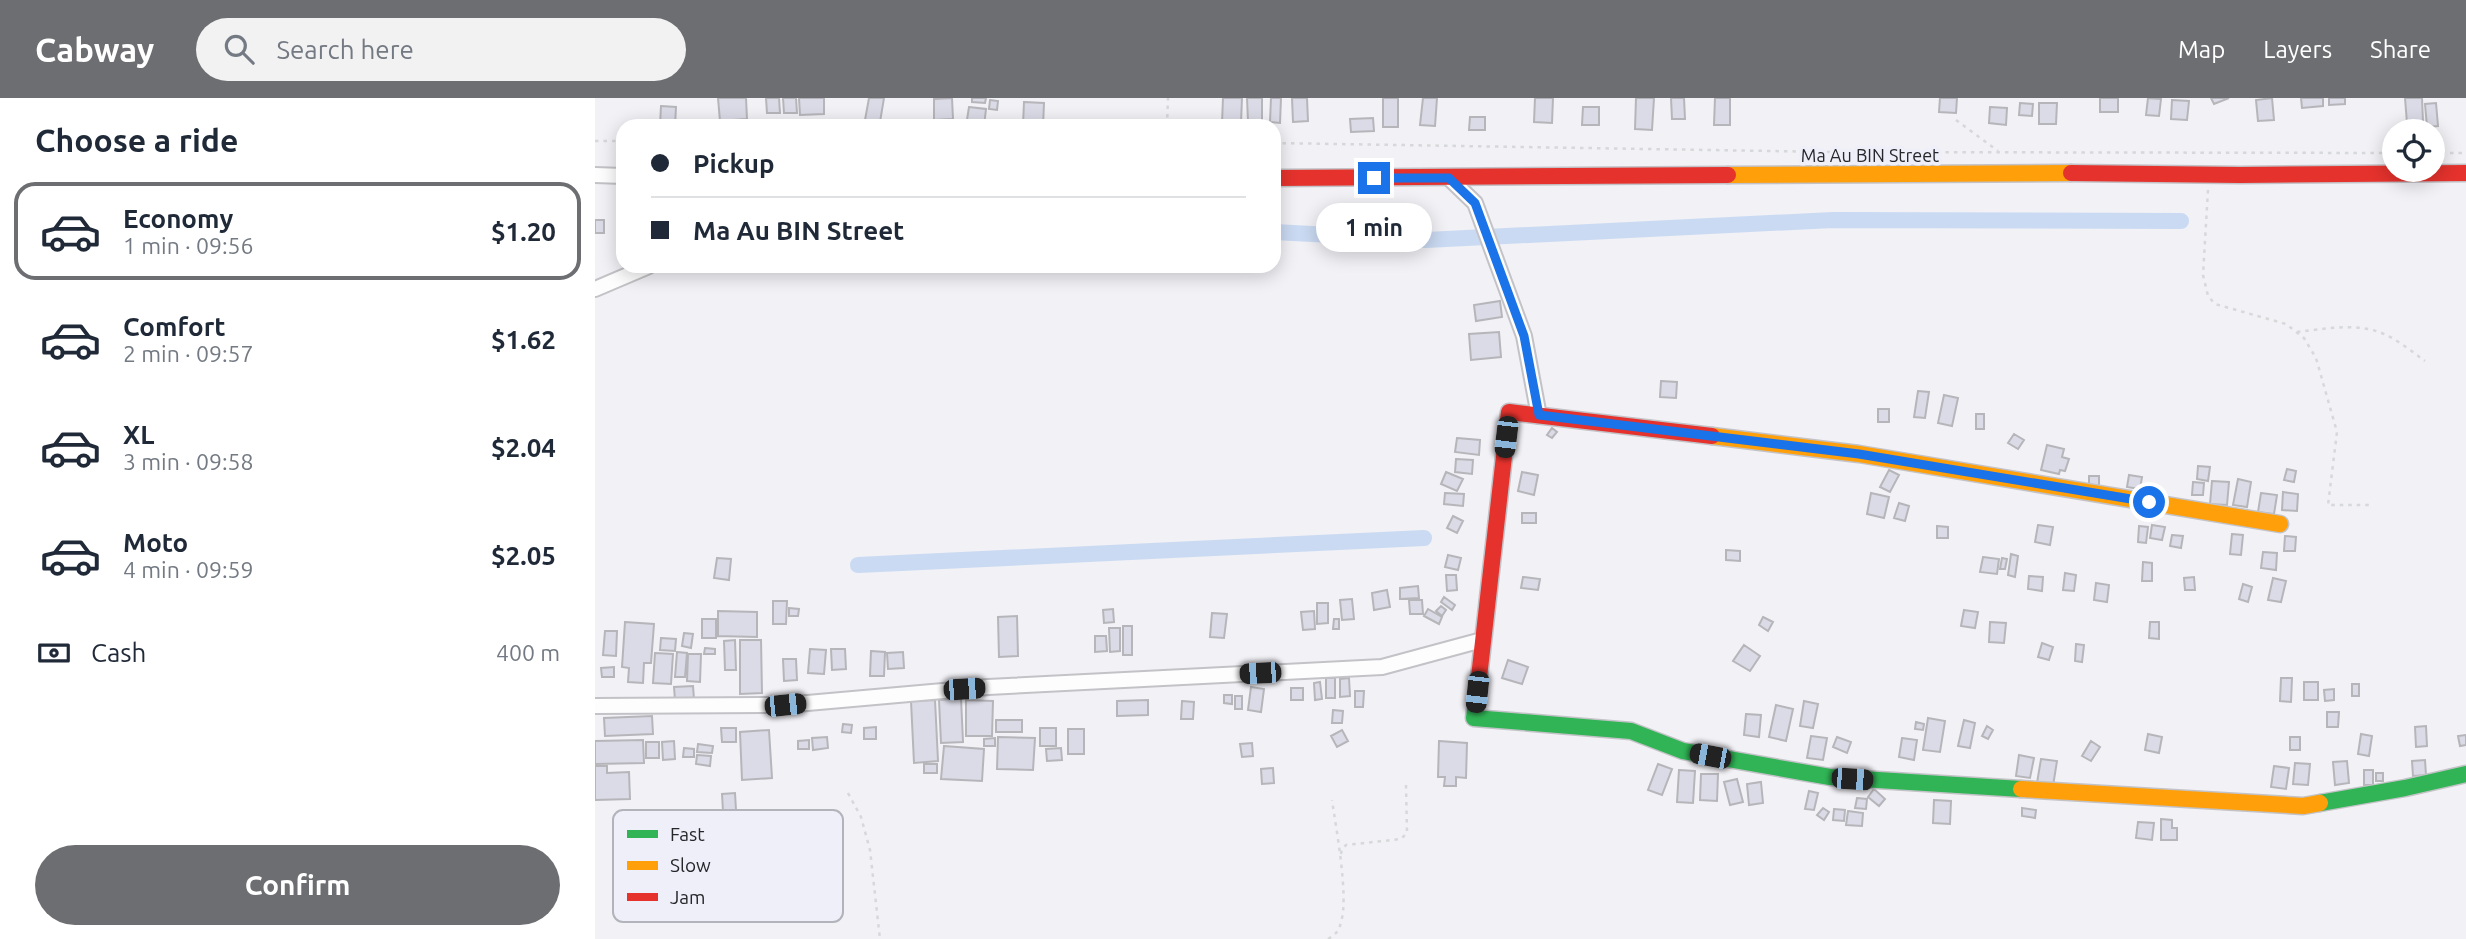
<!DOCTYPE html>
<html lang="en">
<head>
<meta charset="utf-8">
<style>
  body { margin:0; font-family:Ubuntu,sans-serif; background:#f2f2f3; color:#1f2937; height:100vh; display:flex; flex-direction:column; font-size:26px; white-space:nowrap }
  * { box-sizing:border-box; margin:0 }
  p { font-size:23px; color:#747a83 }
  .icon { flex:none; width:38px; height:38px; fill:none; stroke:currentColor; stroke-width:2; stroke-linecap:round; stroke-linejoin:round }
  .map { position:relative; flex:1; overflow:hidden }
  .sheet { display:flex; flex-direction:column; background:#fff; width:595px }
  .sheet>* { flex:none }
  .top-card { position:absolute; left:21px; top:21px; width:665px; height:154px; border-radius:21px; box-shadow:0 4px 18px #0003; display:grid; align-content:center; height:154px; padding:0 35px; background:#fff }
  .tools { position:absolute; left:1787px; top:21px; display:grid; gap:14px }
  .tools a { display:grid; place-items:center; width:63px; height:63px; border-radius:50%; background:#fff; box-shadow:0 4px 18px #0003; font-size:35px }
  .end { position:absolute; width:32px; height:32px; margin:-16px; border:9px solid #1a73e8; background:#fff; box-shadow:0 0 0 4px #fff }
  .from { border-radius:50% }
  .bubble { position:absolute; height:49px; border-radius:24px; background:#fff; box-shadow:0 4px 18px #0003; font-size:23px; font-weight:700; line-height:49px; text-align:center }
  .car { position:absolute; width:21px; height:42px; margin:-21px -10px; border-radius:9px; box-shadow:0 0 5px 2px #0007; background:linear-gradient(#222 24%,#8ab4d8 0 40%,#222 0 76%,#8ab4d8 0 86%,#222 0) }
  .top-card b { display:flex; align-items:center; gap:24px; height:66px; font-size:26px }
  .top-card b+b { border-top:2px solid #e0e1e3 }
  .top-card i { width:18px; height:18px; background:#1f2937 }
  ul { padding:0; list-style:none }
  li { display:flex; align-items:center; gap:21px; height:98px; margin:0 14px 10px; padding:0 21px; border:4px solid transparent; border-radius:21px }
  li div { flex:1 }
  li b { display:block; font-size:26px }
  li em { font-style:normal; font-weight:700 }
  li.active { border-color:#6d6e71 }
  li>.icon { width:63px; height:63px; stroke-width:1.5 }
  h2 { padding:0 35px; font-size:32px; line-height:84px }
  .pay { display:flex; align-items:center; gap:18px; height:77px; padding:0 35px; font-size:26px }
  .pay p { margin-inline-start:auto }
  .cta { display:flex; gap:14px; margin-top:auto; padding:14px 35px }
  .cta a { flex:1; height:80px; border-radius:42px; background:#6d6e71; color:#fff; font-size:28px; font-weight:700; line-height:80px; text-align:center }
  header { display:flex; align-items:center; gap:42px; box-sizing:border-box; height:98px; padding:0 35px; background:#6d6e71; color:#fff }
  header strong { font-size:33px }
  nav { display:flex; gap:38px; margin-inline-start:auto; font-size:24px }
  .search { width:490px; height:63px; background:#f2f2f3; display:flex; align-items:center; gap:18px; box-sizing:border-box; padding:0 24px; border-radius:38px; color:#747a83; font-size:26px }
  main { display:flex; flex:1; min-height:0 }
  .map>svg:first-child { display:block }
</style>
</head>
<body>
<header>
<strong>Cabway</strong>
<div class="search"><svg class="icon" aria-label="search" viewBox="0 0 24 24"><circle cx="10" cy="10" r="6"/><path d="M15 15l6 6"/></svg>Search here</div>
<nav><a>Map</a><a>Layers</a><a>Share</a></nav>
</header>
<main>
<section class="sheet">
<h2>Choose a ride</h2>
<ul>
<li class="active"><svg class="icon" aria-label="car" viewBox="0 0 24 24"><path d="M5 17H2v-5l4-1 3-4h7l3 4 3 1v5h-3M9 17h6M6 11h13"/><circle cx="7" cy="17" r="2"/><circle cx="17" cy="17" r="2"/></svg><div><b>Economy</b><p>1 min · 09:56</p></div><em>$1.20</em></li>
<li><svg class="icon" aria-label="car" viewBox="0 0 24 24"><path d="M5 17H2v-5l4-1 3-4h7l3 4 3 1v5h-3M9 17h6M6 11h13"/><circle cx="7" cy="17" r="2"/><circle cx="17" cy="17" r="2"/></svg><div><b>Comfort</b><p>2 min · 09:57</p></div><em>$1.62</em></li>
<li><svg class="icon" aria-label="car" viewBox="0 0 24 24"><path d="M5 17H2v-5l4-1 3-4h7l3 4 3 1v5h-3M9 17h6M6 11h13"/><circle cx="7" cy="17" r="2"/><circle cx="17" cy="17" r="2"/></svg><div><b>XL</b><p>3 min · 09:58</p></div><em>$2.04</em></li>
<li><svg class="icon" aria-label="car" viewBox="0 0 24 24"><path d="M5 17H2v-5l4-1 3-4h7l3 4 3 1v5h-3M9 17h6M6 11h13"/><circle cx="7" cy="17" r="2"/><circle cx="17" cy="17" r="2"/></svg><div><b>Moto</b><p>4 min · 09:59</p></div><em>$2.05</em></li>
</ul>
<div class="pay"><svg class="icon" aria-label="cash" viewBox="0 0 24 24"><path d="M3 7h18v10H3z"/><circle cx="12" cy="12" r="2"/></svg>Cash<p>400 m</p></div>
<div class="cta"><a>Confirm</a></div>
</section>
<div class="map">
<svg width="1871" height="841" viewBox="0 0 1871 841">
  <rect width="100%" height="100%" fill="#f1f1f6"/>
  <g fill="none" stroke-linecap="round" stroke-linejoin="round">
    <!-- canal -->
    <path stroke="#cadaf2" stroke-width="16" d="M679,134l152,8 407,-20 348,1
      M263,467l566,-27"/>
  </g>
  <!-- building -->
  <path fill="#dadbe6" stroke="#b6b6ba" stroke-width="2" d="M123,0h28l1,21 -27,2z
    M171,0h13l1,15h-13z
    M188,0h13l1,15h-13z
    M204,0h25v16l-24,1z
    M274,0h15l-4,24 -15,-2z
    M357,0l1,21 -19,1v-21z
    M377,0h14l-1,5 -13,-1z
    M628,0h19l-1,25h-19z
    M652,0h15v23h-14z
    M676,0h10l-1,25 -10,-1z
    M697,0h15l1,23 -15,1z
    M788,0h15v29h-15z
    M828,0h14l-2,28 -15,-1z
    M940,0h18l-1,25 -18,-1z
    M1041,0h18l-2,32 -17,-1z
    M1076,0h13l1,21h-13z
    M1120,0h15v27h-16z
    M1345,0h17l-1,15 -17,-1z
    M1505,0h18v14h-18z
    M1553,0l13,1 -2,17 -13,-1z
    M1616,0h18l-15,6z
    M1677,0l2,22 -16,1 -2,-21z
    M1706,0h22v8l-21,2z
    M1734,0h16v6l-16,1z
    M1810,0h17l1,24 -16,1z
    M395,2l8,1 -1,9 -8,-1z
    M1577,2l17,1 -2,19 -16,-1z
    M429,4l20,1 -1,23 -20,-1z
    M1425,5l13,1 -1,12 -13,-1z
    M1444,5h18l-1,21h-17z
    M1841,5l2,23 -11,1 -2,-23z
    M66,8l15,1 -1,19h-15z
    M374,9l17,2 -2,17h-18z
    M988,9h16v18h-17z
    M1395,9l17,1 -1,17 -17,-2z
    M875,19h15v13h-16z
    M778,20l1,13 -23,1 -1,-13z
    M0,122h9v13h-9z
    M905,203l2,16 -26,4 -2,-16z
    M904,234l2,25 -30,3 -2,-26z
    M1066,283l16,1 -1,16 -16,-1z
    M1323,293l11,1 -4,26 -11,-1z
    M1349,297l14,3 -6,28 -14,-3z
    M1283,311h11v13h-11z
    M1381,316h8v15h-8z
    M957,330l5,4 -5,6 -5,-3z
    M1419,336l10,6 -6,9 -10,-6z
    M862,340l23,2 -1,15 -24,-3z
    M1452,347l17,4 -2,8 7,2 -4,12 -5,-1 -1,4 -18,-4z
    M861,361l17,1 -1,14 -17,-2z
    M1603,368l12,1 -2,14 -11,-2z
    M1692,371l9,2 -2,11 -10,-2z
    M1294,372l10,5 -9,17 -10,-5z
    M851,374l17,7 -6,12 -16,-7z
    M927,374l16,3 -4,20 -16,-4z
    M1534,377l13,2 -2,12 -13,-2z
    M1494,378h10v14h-10z
    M1643,381l13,3 -4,25 -14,-2z
    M1617,383l17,1 -2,23 -17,-1z
    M1598,384l11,1 -1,12h-11z
    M1688,394l15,2 -1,17 -15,-1z
    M850,395l19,1 -1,12 -19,-2z
    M1276,395l18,4 -5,21 -17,-4z
    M1666,395l16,2 -3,19 -16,-2z
    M1304,405l10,3 -4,15 -11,-3z
    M927,415h14v10h-14z
    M858,418l10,5 -6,12 -10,-5z
    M1443,427l15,2 -3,18 -15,-3z
    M1557,427l13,2 -3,13 -12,-2z
    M1342,428l11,1v11h-11z
    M1544,428l9,1 -2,16 -8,-1z
    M1637,436l11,1 -2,20 -11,-1z
    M1577,437l11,1 -2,12 -11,-2z
    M1690,438l11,1 -1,14h-11z
    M1131,452l14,1v10l-14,-1z
    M1668,454l14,1 -1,17 -15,-2z
    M1416,456l7,2 -3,21 -7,-2z
    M853,457l13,3 -3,12 -13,-3z
    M1388,459l16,2 -2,15 -17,-2z
    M122,460l14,1 -2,21 -15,-2z
    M1407,460l5,1 -2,10h-5z
    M1548,464l9,1v18h-10z
    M1470,475l11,2 -2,16 -11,-1z
    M851,477h10l1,15 -10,1z
    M1434,478l14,1 -1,14 -14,-2z
    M928,479l17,2 -2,11 -17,-2z
    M1599,479l1,13h-10l-1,-12z
    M1678,480l13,3 -5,21 -13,-2z
    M1501,485l13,2 -2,17 -13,-2z
    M1648,486l9,3 -4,15 -9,-3z
    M823,488l1,12 -19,1v-11z
    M792,492l3,17 -16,3 -2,-17z
    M849,499l11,8 -3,5 -11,-8z
    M757,501l2,20 -12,1 -2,-20z
    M814,502h13l1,14h-13z
    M178,503h14l-1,23h-13z
    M722,505h11v20l-11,1z
    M846,508l5,4 -4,6 -6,-5z
    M194,510l10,1 -1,7h-9z
    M518,511l1,13 -10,1 -1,-13z
    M833,511l14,8 -3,7 -15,-8z
    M1369,512l14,2 -3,16 -14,-2z
    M123,513l39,1v25l-39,-1z
    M719,513l1,18 -12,1 -2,-18z
    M617,515l15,1 -3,24 -14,-1z
    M422,518l1,40 -19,1 -1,-40z
    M1168,519l10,5 -5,9 -9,-6z
    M107,521h14v19h-14z
    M739,521h5v10h-6z
    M30,524l29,2 -3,39h-7l-1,20 -15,-1 1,-14 -7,-1z
    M1395,524l16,1 -2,20 -15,-1z
    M1555,524h9v17l-10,-1z
    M528,528h9v29h-9z
    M514,530h11v23l-10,1z
    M10,533h12l-1,25 -13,-1z
    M89,535l9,1 -2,14 -9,-2z
    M500,538h11l1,15 -12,1z
    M66,540l15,1 -1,12 -15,-1z
    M140,542l1,30h-11l-1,-29z
    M145,542h21l1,53 -22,1z
    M1447,545l11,4 -4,13 -11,-3z
    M1481,546l8,1 -2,17 -7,-1z
    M1149,547l16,11 -10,15 -17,-10z
    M110,550l10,1v5h-11z
    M215,551l16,1 -2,24 -16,-1z
    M236,551h14l1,20 -14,1z
    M276,553l14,1 -1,24h-14z
    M82,554l10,1 -2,24h-10z
    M308,554l1,16 -16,1 -1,-16z
    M60,555l18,1 -2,30 -18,-1z
    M93,556h13l-1,28 -13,-1z
    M188,561h13l1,21 -13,1z
    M913,562l20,7 -6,17 -20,-6z
    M19,569v10h-12l-1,-9z
    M731,580h9v20h-9z
    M754,580l1,18 -10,1v-18z
    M1686,580h11l-1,24 -11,-1z
    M725,584l2,17 -7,1 -1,-17z
    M1709,584h14v18h-14z
    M1757,586h7v12h-7z
    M98,588l1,13 -19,1 -1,-13z
    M656,589l13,2 -3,23 -13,-2z
    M696,590h12v12h-12z
    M1739,591v11l-9,1 -1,-11z
    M760,593h9l-1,16h-8z
    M629,597h8v9l-8,-1z
    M640,598h7v13h-7z
    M366,600l2,44 -22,1 -2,-43z
    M340,602l3,61 -24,2 -3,-62z
    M371,602l27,1 -1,35h-26z
    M553,602v15l-31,1v-15z
    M587,603l12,1 -1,17h-12z
    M1209,603l14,3 -5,24 -13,-2z
    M1181,607l17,4 -7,32 -17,-4z
    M738,612l10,1 -1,12h-10z
    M1732,614h12l-1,15h-11z
    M1151,616l15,1 -2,22 -15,-2z
    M57,618l1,18 -48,2 -1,-18z
    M1333,620l17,3 -5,31 -17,-2z
    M401,622h26v12h-26z
    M1369,622l11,3 -5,25 -12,-2z
    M1321,624l8,2 -1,6 -8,-1z
    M248,626l9,1 -1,8 -9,-1z
    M1392,628l6,4 -5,9 -6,-3z
    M1831,628l1,20 -11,1 -1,-20z
    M281,629v12h-12v-11z
    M126,630h15v14h-14z
    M445,630h16v18h-16z
    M473,631h16v25h-16z
    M174,632l3,48 -30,2 -2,-48z
    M747,632l6,11 -11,6 -6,-11z
    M1553,636l14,3 -3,16 -14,-3z
    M1766,636l11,2 -3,20 -11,-2z
    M1871,637v10l-6,1 -2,-10z
    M1216,638l16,2 -4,22 -16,-2z
    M232,639l1,11 -15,2 -1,-12z
    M403,639l37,1 -2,32 -36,-1z
    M1242,639l14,5 -4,11 -14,-6z
    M1695,639h10v13h-10z
    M400,640v8h-11v-7z
    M1307,640l15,2 -3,20 -15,-3z
    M48,642l1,23 -49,1v-23z
    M214,642v9h-11v-8z
    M79,643l1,18 -12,1 -1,-18z
    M844,643l28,2 -1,35 -10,-1v9h-12l1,-9h-7z
    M1496,643l9,6 -9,14 -9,-5z
    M51,644h13v16h-13z
    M657,645l1,13 -11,1 -2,-13z
    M103,646l15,2 -1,7 -15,-1z
    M349,648l40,3 -2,32 -41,-2z
    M89,650l10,1v8h-11z
    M466,650l1,12 -15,1 -1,-12z
    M102,657l14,1 -1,10 -14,-2z
    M1424,657l15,3 -4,20 -14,-2z
    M1446,661l16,2 -4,25 -16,-3z
    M1830,662l1,15 -13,1 -1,-15z
    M1752,663l2,22 -14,2 -2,-23z
    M1700,665l15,1 -2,21 -15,-1z
    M329,666h13v9h-13z
    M1063,666l14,5 -10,26 -14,-5z
    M0,668h12v7l22,-1 1,27 -35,1z
    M1679,668l15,2 -3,21 -15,-2z
    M678,670l1,15 -12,1 -1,-15z
    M1084,672l16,1 -2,32 -16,-1z
    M1769,672h9v15h-9z
    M1781,675h7v8h-7z
    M1106,676h17l-1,27 -17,-1z
    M1142,681l6,23 -13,3 -6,-23z
    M1166,684l2,21 -14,2 -2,-21z
    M1279,691l11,10 -6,7 -11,-9z
    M1214,693l9,2 -4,17 -9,-1z
    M140,695l1,17 -13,1 -1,-17z
    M1262,700l10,1 -1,10 -11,-1z
    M1339,702l17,1 -1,23 -17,-1z
    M1228,710l6,4 -5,8 -7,-5z
    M1427,710l14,2 -1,8 -13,-2z
    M1239,711l11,1 -1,11 -11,-1z
    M1253,713l15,2 -1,13 -16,-1z
    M1566,721l11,1v8h5v12h-16z
    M1543,724l16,1 -2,17 -16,-2z"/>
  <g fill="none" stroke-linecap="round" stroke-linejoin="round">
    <defs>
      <path id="street" d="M0,77l28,1
        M854,80l26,25 49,133 15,80
        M0,191l54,-23
        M0,608l190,-1 203,-18 394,-20 100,-27"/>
      <path id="fast" d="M882,597l-3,23 157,13 52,20 147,26 191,12
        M1725,705l85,-15 61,-14"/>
      <path id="slow" d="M1133,77l343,-2
        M1117,338l147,18 421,70
        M1426,691l282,17 17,-3"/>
      <path id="jam" d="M1476,75l169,2 226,-2
        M679,80l454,-3
        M882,597l32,-283 203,24"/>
    </defs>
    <!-- street casing -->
    <use href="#street" stroke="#c3c3c7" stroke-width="18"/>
    <!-- fast casing -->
    <use href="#fast" stroke="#c3c3c7" stroke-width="19"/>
    <!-- slow casing -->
    <use href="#slow" stroke="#c3c3c7" stroke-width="19"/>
    <!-- jam casing -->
    <use href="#jam" stroke="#c3c3c7" stroke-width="19"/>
    <!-- path -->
    <path stroke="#d7d8d9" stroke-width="2.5" stroke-dasharray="3.5 5" stroke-linecap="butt" d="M1361,22l42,31
      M572,28l1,-28
      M0,43h28
      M679,45l559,9 561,1
      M1838,55h33
      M1613,92l-5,85 5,21 7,8 71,20 18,14 12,20 21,74 -9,73h42
      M1702,234c26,-3 57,-9 82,0 17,6 32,19 46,29
      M253,695l13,24 9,33 10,89
      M746,756l1,-5 4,-4 55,-6 6,-6 -1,-48
      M733,841c8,-5 11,-8 13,-17 8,-25 -5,-94 -9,-122"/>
    <!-- street -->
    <use href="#street" stroke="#fdfdfe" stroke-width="14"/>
    <!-- fast -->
    <use href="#fast" stroke="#30b455" stroke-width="16"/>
    <!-- slow -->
    <use href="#slow" stroke="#ff9f0a" stroke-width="16"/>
    <!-- jam -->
    <use href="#jam" stroke="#e5322d" stroke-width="16"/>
  </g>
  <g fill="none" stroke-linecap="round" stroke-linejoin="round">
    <!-- route -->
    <path stroke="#1a73e8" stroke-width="9" d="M779,80h75l26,25 49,133 15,79 320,39 290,48"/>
  </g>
  <g text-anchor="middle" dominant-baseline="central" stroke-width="7" stroke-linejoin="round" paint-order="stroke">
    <!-- street labels -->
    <g font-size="18" fill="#26272a" stroke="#eeeff9">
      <text x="1275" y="57">Ma Au BIN Street</text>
    </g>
  </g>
  <!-- legend -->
  <rect x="18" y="712" width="230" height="112" rx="10" fill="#eeeff9" stroke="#b2b3bb" stroke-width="2"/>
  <rect x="32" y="732" width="31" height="8" fill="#30b455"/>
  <rect x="32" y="763" width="31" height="9" fill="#ff9f0a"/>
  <rect x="32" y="795" width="31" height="8" fill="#e5322d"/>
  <g font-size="19" fill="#26272a">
    <text x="75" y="743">Fast</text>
    <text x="75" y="774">Slow</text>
    <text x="75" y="806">Jam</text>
  </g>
</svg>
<div class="tools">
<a><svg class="icon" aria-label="locate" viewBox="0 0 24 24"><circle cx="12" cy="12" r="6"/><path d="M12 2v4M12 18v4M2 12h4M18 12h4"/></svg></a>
</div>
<i class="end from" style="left:1554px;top:404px"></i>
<i class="end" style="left:779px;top:80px"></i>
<div class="bubble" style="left:721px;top:105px;width:116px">1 min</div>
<i class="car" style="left:911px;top:339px;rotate:187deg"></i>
<i class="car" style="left:665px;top:575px;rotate:267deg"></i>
<i class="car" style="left:369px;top:591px;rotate:86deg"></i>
<i class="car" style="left:882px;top:594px;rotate:186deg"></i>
<i class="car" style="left:190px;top:607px;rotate:84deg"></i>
<i class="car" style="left:1115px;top:658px;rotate:281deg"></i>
<i class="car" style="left:1257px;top:681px;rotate:94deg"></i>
<div class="top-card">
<b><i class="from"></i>Pickup</b>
<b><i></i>Ma Au BIN Street</b>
</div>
</div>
</main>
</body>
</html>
